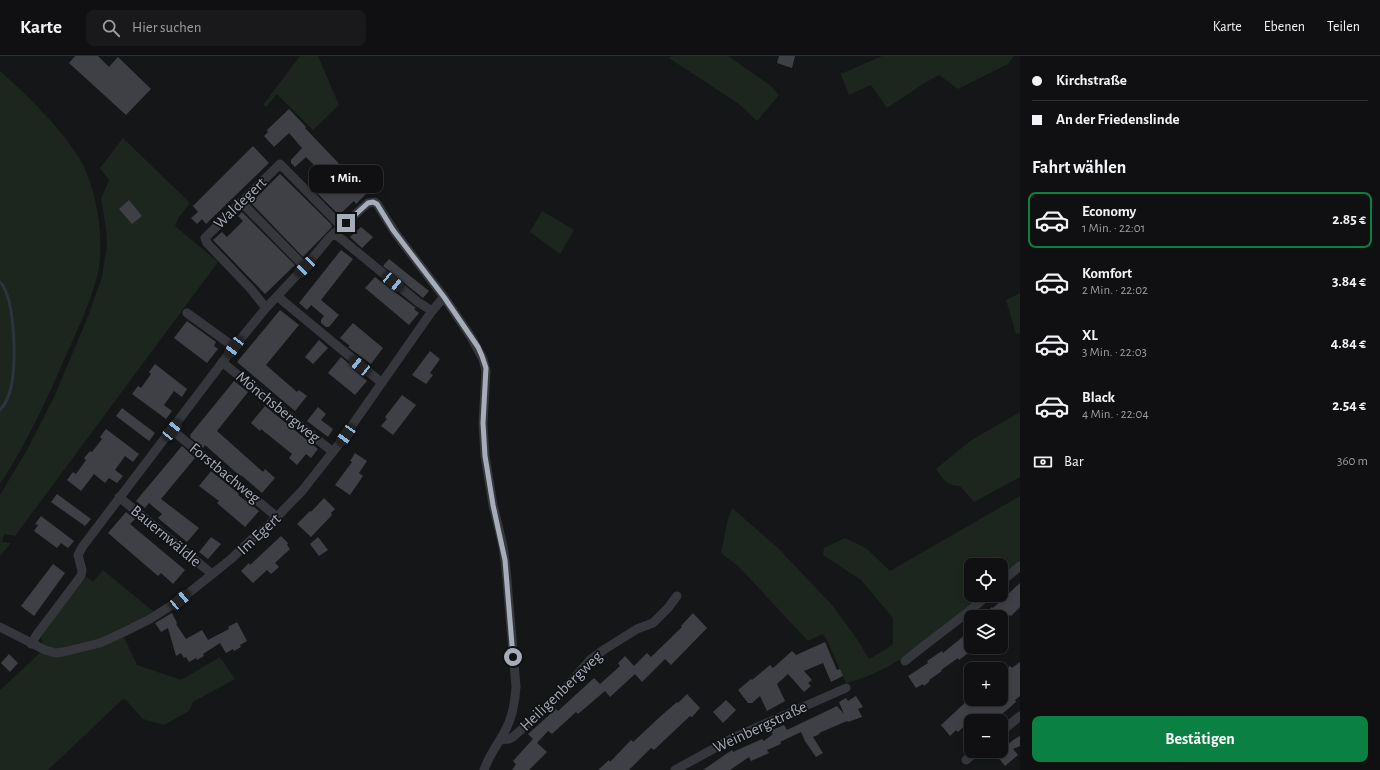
<!DOCTYPE html>
<html lang="de">
<head>
<meta charset="utf-8">
<style>
  body { margin:0; font-family:"Alegreya Sans",sans-serif; background:#19191b; color:#f1f3f6; height:100vh; display:flex; flex-direction:column; font-size:15px; white-space:nowrap }
  * { box-sizing:border-box; margin:0 }
  p { font-size:13px; color:#9c9d9f }
  .icon { flex:none; width:22px; height:22px; fill:none; stroke:currentColor; stroke-width:2; stroke-linecap:round; stroke-linejoin:round }
  .map { position:relative; flex:1; overflow:hidden }
  .drawer { display:flex; flex-direction:column; background:#101012; width:360px }
  .drawer>* { flex:none }
  .guide { display:grid; align-content:center; height:88px; padding:0 12px; background:#101012 }
  .controls { position:absolute; left:964px; top:502px; display:grid; gap:8px }
  .controls a { display:grid; place-items:center; width:44px; height:44px; border-radius:8px; background:#101012; box-shadow:0 2px 6px #0003,0 0 0 1px #303032; font-size:20px }
  .end { position:absolute; width:18px; height:18px; margin:-9px; border:5px solid #a6adb9; background:#111; box-shadow:0 0 0 2px #111 }
  .from { border-radius:50% }
  .bubble { position:absolute; height:28px; border-radius:8px; background:#101012; box-shadow:0 2px 6px #0003,0 0 0 1px #303032; font-size:13px; font-weight:600; line-height:28px; text-align:center }
  .car { position:absolute; width:12px; height:24px; margin:-12px -6px; border-radius:5px; box-shadow:0 0 3px 1px #0007; background:linear-gradient(#222 24%,#8ab4d8 0 40%,#222 0 76%,#8ab4d8 0 86%,#222 0) }
  .guide b { display:flex; align-items:center; gap:14px; height:38px; font-size:15px }
  .guide b+b { border-top:1px solid #303032 }
  .guide i { width:10px; height:10px; background:#f1f3f6 }
  ul { padding:0; list-style:none }
  li { display:flex; align-items:center; gap:12px; height:56px; margin:0 8px 6px; padding:0 4px; border:2px solid transparent; border-radius:8px }
  li div { flex:1 }
  li b { display:block; font-size:15px }
  li em { font-style:normal; font-weight:600 }
  li.current { border-color:#0b8043 }
  li>.icon { width:36px; height:36px; stroke-width:1.5 }
  h2 { padding:0 12px; font-size:18px; line-height:48px }
  .pay { display:flex; align-items:center; gap:10px; height:44px; padding:0 12px; font-size:15px }
  .pay p { margin-inline-start:auto }
  .button { display:flex; gap:8px; margin-top:auto; padding:8px 12px }
  .button a { flex:1; height:46px; border-radius:8px; background:#0b8043; color:#fff; font-size:16px; font-weight:600; line-height:46px; text-align:center }
  header { display:flex; align-items:center; gap:24px; box-sizing:border-box; height:56px; padding:0 20px; background:#101012; border-bottom:1px solid #303032 }
  header strong { font-size:19px }
  nav { display:flex; gap:22px; margin-inline-start:auto; font-size:14px }
  .search { width:280px; height:36px; background:#19191b; display:flex; align-items:center; gap:10px; box-sizing:border-box; padding:0 14px; border-radius:8px; color:#9c9d9f; font-size:15px }
  main { display:flex; flex:1; min-height:0 }
  .map>svg:first-child { display:block }
</style>
</head>
<body>
<header>
<strong>Karte</strong>
<div class="search"><svg class="icon" aria-label="search" viewBox="0 0 24 24"><circle cx="10" cy="10" r="6"/><path d="M15 15l6 6"/></svg>Hier suchen</div>
<nav><a>Karte</a><a>Ebenen</a><a>Teilen</a></nav>
</header>
<main>
<div class="map">
<svg width="1020" height="714" viewBox="0 0 1020 714">
  <rect width="100%" height="100%" fill="#151618"/>
  <!-- green -->
  <path fill="#1d261e" d="M300,0h18l21,49 -26,25 -36,-36 -11,13 -3,-2z
    M672,0h56l43,30 8,9 -22,26 -18,-17 -70,-46z
    M882,0h132l-6,8 -50,25 -19,-14 -16,9 -36,24 -16,-23 -22,10 -8,-21z
    M0,15c27,24 63,59 81,90 16,29 24,80 17,112 -7,28 -20,56 -32,82 -19,45 -39,88 -66,129z
    M123,82l67,65 -11,14 -4,9 43,36 -203,274 -11,-2 -2,8 9,1 -11,13v-61l27,-45 27,-53 33,-78 15,-42 5,-31 -1,-18 -5,-29 8,-19 -9,-12z
    M542,155l32,19 -14,24 -30,-22z
    M1020,237v40l-4,1 -10,-34z
    M1020,356v65l-46,25 -14,-16c-13,0 -17,-7 -24,-17l34,-28z
    M1020,440v66l-19,17v-14h-30v30h6l3,4c-42,32 -81,71 -134,84l-19,-43 -5,-6 -14,7 -70,-75 -17,-13 6,-30 5,-15 46,40 55,58 26,36 10,17 16,-9 8,-6v-26l-32,-38 -38,-25 1,-7 21,-10 21,10 24,23z
    M103,514l51,42 -50,26 -38,11h-14l-9,-5 -2,-6 2,-7 44,-54 6,5z
    M123,579l14,30 44,15 39,-23 15,22 -42,23 -4,9 -25,14 -21,-6 -19,-21 -76,72h-48v-80l41,-38 3,1z"/>
  <g fill="none" stroke-linecap="round" stroke-linejoin="round">
    <!-- stream -->
    <path stroke="#2a353d" stroke-width="3" d="M0,226c16,17 17,88 10,109 -2,7 -5,14 -10,19"/>
  </g>
  <!-- building -->
  <path fill="#3f4045" d="M75,0h23l11,11 9,-10 33,32 -25,26 -57,-52z
    M779,0h16l-3,12 -15,-5z
    M289,53l17,18 -1,1 62,65 -11,11 -2,-3 -15,14 -28,-28 12,-11 -4,-6 -13,-13 -11,10 -4,-4v-3l11,-12 -13,-15 -15,14 -10,-11 4,-4 -1,-2z
    M253,90l16,17 -63,61 -4,-5 -5,5 -6,-6 7,-6 -5,-6z
    M280,118l51,50 1,3 -29,30 -52,-54z
    M129,144l13,16 -10,8 -13,-15z
    M242,156l53,53 -30,29 -52,-54 9,-8 5,5 16,-16 -5,-5z
    M361,171l12,10 -11,11 -12,-11z
    M341,194l12,9 -32,41 18,15 -10,12h-3l-5,-4v-3l3,-4 -13,-11 -4,5 -8,-7z
    M389,203l40,32 -6,7 -40,-32z
    M375,221l41,31 -2,1 5,4 -10,12 -44,-37z
    M280,254l19,15 -33,40 31,27 2,-2 8,6 -12,15 -58,-49z
    M187,265l29,21 -2,4 4,3 -11,14 -33,-25z
    M353,267l30,25 -12,16 -23,-17 2,-1 -10,-8z
    M319,284l9,8 -15,16 -8,-7z
    M430,295l10,8 -10,14 3,2 -7,9 -14,-9z
    M341,301l12,10 -1,1 15,13 -12,14 -27,-22z
    M155,308l32,25 -5,8 -8,-6 -10,14 8,6 -6,8 -34,-25 6,-8 3,2 10,-14 -2,-2z
    M234,325l14,11 -31,39 46,41 2,-3 10,9 -13,15 -21,-18 -1,1 -35,-31 -2,3 -13,-11 1,-1 -1,-1z
    M402,339l14,10 -23,30 -12,-9 6,-7 -2,-2z
    M265,350l53,43 -7,9 -5,-4 -9,11 -8,-7 3,-4 -31,-25 -1,2 -9,-8z
    M318,351l8,7 -5,6 12,9 -5,8 -21,-16z
    M122,352l33,25 -6,8 -33,-25z
    M106,373l33,25 -6,8 -8,-6 -10,14 8,6 -6,7 -8,-5 -4,5 -11,-9 -13,17 -14,-11 6,-8 3,2 10,-14 -2,-2 6,-7 2,1 10,-13 -2,-2z
    M182,390l13,12 -34,41 38,29 -12,14 -29,-24 4,-4 -13,-11 -4,5 -9,-7z
    M355,397l12,8 -8,12 4,3 -13,19 -15,-10 17,-23 -2,-1z
    M211,415l28,23 -1,1 21,16 -14,16 -28,-24 2,-2 -20,-15z
    M57,438l34,25 -6,7 -34,-24z
    M324,442l11,11 -4,4 1,2 -21,22 -14,-13 13,-13 1,1z
    M126,456l9,7 -5,5 55,46 -12,14 -12,-11 -3,3 -50,-43z
    M41,460l33,25 -6,7 -7,-5 -4,5 -23,-17 4,-6 -3,-1z
    M281,480l7,7 -1,2 3,4 -15,14 4,4 -8,7 -4,-4 -14,13 -12,-12 8,-8 1,2z
    M211,481l10,7 -13,15 -9,-7z
    M318,481l10,13 -9,6 -9,-12z
    M53,508l12,9 -31,43 -13,-10z
    M1020,527v24l-9,9 -1,-1 -9,8v-6h-21l12,-10 1,1z
    M172,557l5,10 -1,1 10,15 16,-9 6,10 21,-11 -1,-2 9,-5 10,19 -7,4 1,2 -7,4 -1,-2 -7,4 -6,-10 -17,11 1,2 -7,4 -1,-2 -7,4 -3,-5 -2,1 -3,-5 -5,3 -8,-28 -7,4 -6,-9z
    M693,557l14,15 -36,37 -6,-6 -23,23 -7,-8 -25,23 -5,-6 -27,23 -2,-2 -24,22 -4,-3 -11,12 -2,-2 12,11 -18,18h-17l4,-6 -3,-3 20,-22 -5,-5 28,-25 2,2 36,-33 6,6 20,-18 -2,-3 7,-7 9,10 13,-13 4,4 31,-30 -1,-1z
    M971,574v21l-12,9 -1,-2 -17,12 1,1 -13,9 1,1 -6,5 -1,-2 -7,4 -8,-12 20,-13 -1,-2 15,-10 1,2z
    M825,586l12,28 3,-1 3,7 -12,6 -8,-19 -19,8 8,9 -4,3 3,3 -7,6 -16,-18 -11,10 8,17 -18,10 -7,-15 -8,7h-4l-10,-13 13,-11 1,1 18,-15 3,3 19,-17 4,4z
    M9,598l9,9 -8,9 -9,-9z
    M1020,606v34l-5,4 1,2 -22,19h-24l-12,11 -2,-2 -6,6 -9,-11 28,-26h32v-25l9,-8 2,2z
    M687,638l13,14 -8,9 -2,-1 -36,34 -3,-2 -22,22h-31l11,-10 1,2 21,-22 2,2 29,-27 15,-13 1,1z
    M856,640l7,11 -5,2 4,8 -14,5 -1,-1 -28,12 1,1 -7,3 10,16 -7,4 -11,-16 -4,-9 -21,10 1,2 -14,6 2,3 -18,8 -2,-4 -19,13h-27l29,-20 1,2 29,-13 2,2 9,-7 -3,-3 14,-6 3,5 50,-24 7,8 -5,-12 7,-4 2,3z
    M726,644l10,10 -13,13 -10,-11z
    M1020,680v10l-7,3 5,6 -13,11 -9,-11 17,-15z"/>
  <g fill="none" stroke-linecap="round" stroke-linejoin="round">
    <!-- street -->
    <path stroke="#36373d" stroke-width="9" d="M241,146l64,65
      M334,177l84,69 14,9
      M277,240l105,87
      M266,252l-16,-20 -43,-45 -2,-5 3,-3 72,-71 62,63
      M187,257l47,34
      M222,306l111,90
      M172,374l105,87
      M119,441l93,77
      M1001,526l19,-16
      M0,571l45,23 11,3 7,-1 37,-9 24,-11 26,-13 30,-19 51,-41 20,-19 18,-15 33,-34 37,-47 93,-133 12,-14
      M31,588l7,-11 43,-57 1,-6 -4,-15 5,-9 151,-199 32,-39 44,-47 19,-23 39,-35 7,-1 2,2 19,30 48,63 27,40 12,22 3,12 -3,52 2,33 8,49 10,41 3,23 10,118c-1,14 -3,29 -10,42 -7,14 -17,26 -22,41
      M905,605c27,-23 57,-42 83,-66
      M1001,676l19,-16
      M500,684l9,-1 4,-2 45,-40 32,-37 15,-11 32,-20 16,-6 15,-15 9,-12
      M966,704l11,-9
      M675,714l58,-32 113,-50"/>
  </g>
  <g fill="none" stroke-linecap="round" stroke-linejoin="round">
    <!-- route -->
    <path stroke="#a6adb9" stroke-width="5" d="M346,167l22,-20 5,-1 4,2 16,26 51,67 34,50 4,9 4,12 -3,55 2,33 8,49 12,55 8,97"/>
  </g>
  <g text-anchor="middle" dominant-baseline="central" stroke-width="3.5" stroke-linejoin="round" paint-order="stroke">
    <!-- street labels -->
    <g font-size="16" fill="#a6adb9" stroke="#101113">
      <text transform="translate(240 147) rotate(-44)">Waldegert</text>
      <text transform="translate(278 351) rotate(39)">Mönchsbergweg</text>
      <text transform="translate(225 417) rotate(39)">Forstbachweg</text>
      <text transform="translate(259 478) rotate(-43)">Im Egert</text>
      <text transform="translate(166 480) rotate(40)">Bauernwäldle</text>
      <text transform="translate(561 635) rotate(-44)">Heiligenbergweg</text>
      <text transform="translate(760 671) rotate(-25)">Weinbergstraße</text>
    </g>
  </g>
</svg>
<div class="controls">
<a><svg class="icon" aria-label="locate" viewBox="0 0 24 24"><circle cx="12" cy="12" r="6"/><path d="M12 2v4M12 18v4M2 12h4M18 12h4"/></svg></a>
<a><svg class="icon" aria-label="layers" viewBox="0 0 24 24"><path d="M12 4l9 5-9 5-9-5zM3 14l9 5 9-5"/></svg></a>
<a>+</a>
<a>−</a>
</div>
<i class="end from" style="left:513px;top:601px"></i>
<i class="end" style="left:346px;top:167px"></i>
<div class="bubble" style="left:309px;top:109px;width:74px">1 Min.</div>
<i class="car" style="left:305px;top:211px;rotate:224deg"></i>
<i class="car" style="left:393px;top:226px;rotate:129deg"></i>
<i class="car" style="left:234px;top:291px;rotate:217deg"></i>
<i class="car" style="left:360px;top:310px;rotate:309deg"></i>
<i class="car" style="left:172px;top:374px;rotate:39deg"></i>
<i class="car" style="left:346px;top:379px;rotate:215deg"></i>
<i class="car" style="left:180px;top:544px;rotate:50deg"></i>
</div>
<section class="drawer">
<div class="guide">
<b><i class="from"></i>Kirchstraße</b>
<b><i></i>An der Friedenslinde</b>
</div>
<h2>Fahrt wählen</h2>
<ul>
<li class="current"><svg class="icon" aria-label="car" viewBox="0 0 24 24"><path d="M5 17H2v-5l4-1 3-4h7l3 4 3 1v5h-3M9 17h6M6 11h13"/><circle cx="7" cy="17" r="2"/><circle cx="17" cy="17" r="2"/></svg><div><b>Economy</b><p>1 Min. · 22:01</p></div><em>2.85 €</em></li>
<li><svg class="icon" aria-label="car" viewBox="0 0 24 24"><path d="M5 17H2v-5l4-1 3-4h7l3 4 3 1v5h-3M9 17h6M6 11h13"/><circle cx="7" cy="17" r="2"/><circle cx="17" cy="17" r="2"/></svg><div><b>Komfort</b><p>2 Min. · 22:02</p></div><em>3.84 €</em></li>
<li><svg class="icon" aria-label="car" viewBox="0 0 24 24"><path d="M5 17H2v-5l4-1 3-4h7l3 4 3 1v5h-3M9 17h6M6 11h13"/><circle cx="7" cy="17" r="2"/><circle cx="17" cy="17" r="2"/></svg><div><b>XL</b><p>3 Min. · 22:03</p></div><em>4.84 €</em></li>
<li><svg class="icon" aria-label="car" viewBox="0 0 24 24"><path d="M5 17H2v-5l4-1 3-4h7l3 4 3 1v5h-3M9 17h6M6 11h13"/><circle cx="7" cy="17" r="2"/><circle cx="17" cy="17" r="2"/></svg><div><b>Black</b><p>4 Min. · 22:04</p></div><em>2.54 €</em></li>
</ul>
<div class="pay"><svg class="icon" aria-label="cash" viewBox="0 0 24 24"><path d="M3 7h18v10H3z"/><circle cx="12" cy="12" r="2"/></svg>Bar<p>360 m</p></div>
<div class="button"><a>Bestätigen</a></div>
</section>
</main>
</body>
</html>
